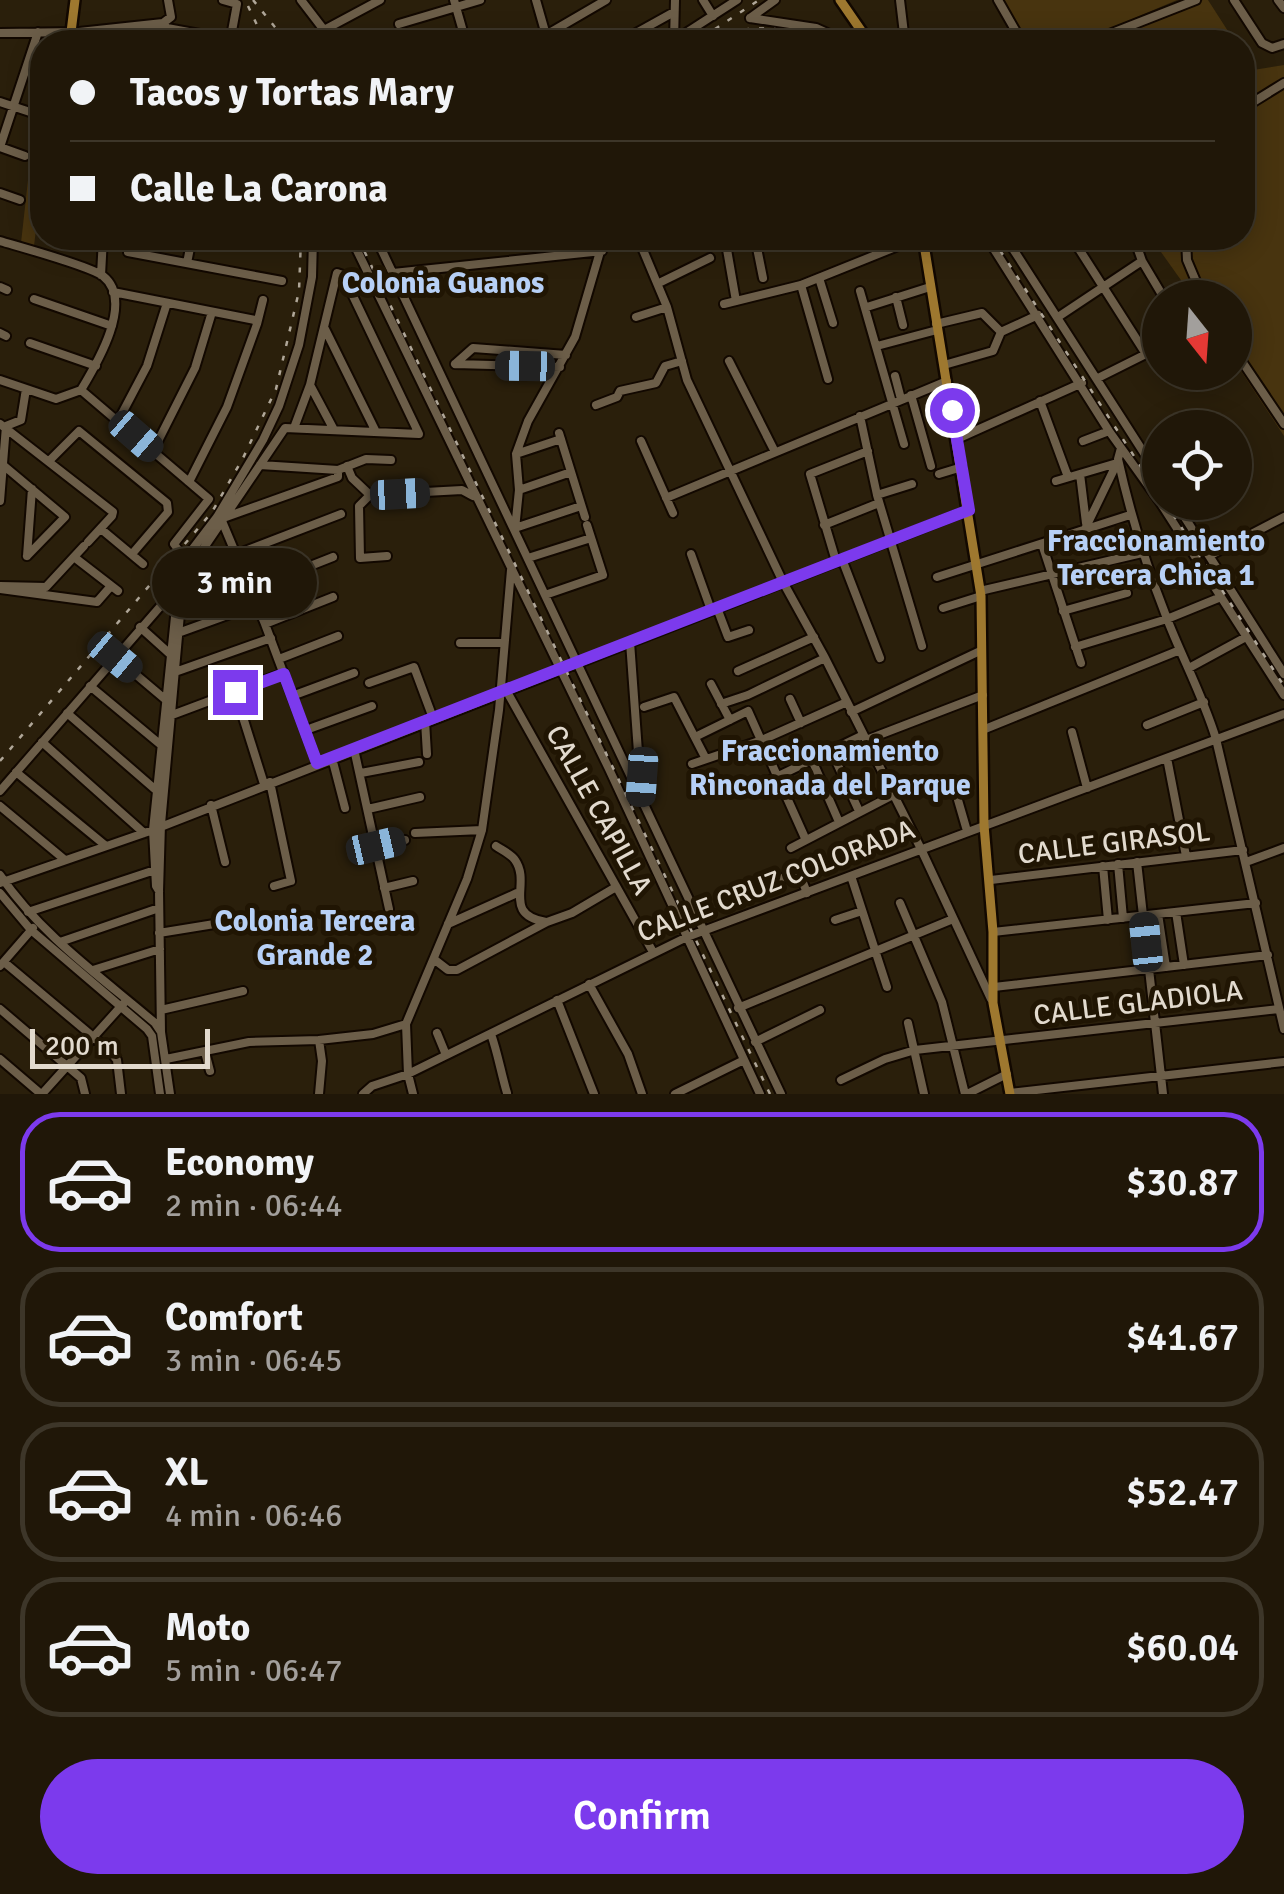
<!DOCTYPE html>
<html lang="en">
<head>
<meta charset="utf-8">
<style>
  body { margin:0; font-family:Signika,sans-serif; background:#282012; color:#f1f3f6; height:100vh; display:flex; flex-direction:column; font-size:38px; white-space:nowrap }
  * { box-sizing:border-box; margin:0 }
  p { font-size:32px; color:#a29f9c }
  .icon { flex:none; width:55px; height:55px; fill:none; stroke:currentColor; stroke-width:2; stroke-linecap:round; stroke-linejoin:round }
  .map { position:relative; height:1094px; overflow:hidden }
  .sheet { display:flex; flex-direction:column; background:#201708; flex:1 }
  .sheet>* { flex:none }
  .hud { position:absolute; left:30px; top:30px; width:1225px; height:220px; border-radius:40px; box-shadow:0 5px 25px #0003,0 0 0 2px #3d3629; display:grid; align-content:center; height:220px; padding:0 40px; background:#201708 }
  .needle { width:65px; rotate:163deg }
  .controls { position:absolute; left:1142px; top:280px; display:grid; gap:20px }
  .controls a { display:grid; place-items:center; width:110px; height:110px; border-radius:50%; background:#201708; box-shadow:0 5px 25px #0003,0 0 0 2px #3d3629; font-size:50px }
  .scale { position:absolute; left:30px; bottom:25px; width:180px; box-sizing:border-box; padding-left:10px; border:5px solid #e2dace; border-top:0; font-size:28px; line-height:35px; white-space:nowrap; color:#e2dace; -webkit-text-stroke:8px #201503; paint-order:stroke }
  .end { position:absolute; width:45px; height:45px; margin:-22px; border:12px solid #7c3aed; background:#fff; box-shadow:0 0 0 5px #fff }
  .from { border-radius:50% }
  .bubble { position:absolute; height:70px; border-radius:35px; background:#201708; box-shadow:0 5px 25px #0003,0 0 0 2px #3d3629; font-size:32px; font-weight:600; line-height:70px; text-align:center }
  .car { position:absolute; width:30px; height:60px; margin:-30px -15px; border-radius:12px; box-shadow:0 0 8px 2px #0007; background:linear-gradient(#222 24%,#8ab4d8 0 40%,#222 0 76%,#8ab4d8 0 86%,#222 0) }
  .hud b { display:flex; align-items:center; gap:35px; height:95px; font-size:38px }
  .hud b+b { border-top:2px solid #3d3629 }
  .hud i { width:25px; height:25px; background:#f1f3f6 }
  ul { padding:18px 0 0; list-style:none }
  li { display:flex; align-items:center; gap:30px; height:140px; margin:0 20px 15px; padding:0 20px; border:5px solid #3d3629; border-radius:40px }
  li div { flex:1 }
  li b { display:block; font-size:38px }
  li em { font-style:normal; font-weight:600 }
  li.selected { border-color:#7c3aed }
  li>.icon { width:90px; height:90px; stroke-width:1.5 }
  .action { display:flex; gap:20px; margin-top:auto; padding:20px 40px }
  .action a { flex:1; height:115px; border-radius:60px; background:#7c3aed; color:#fff; font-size:40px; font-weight:600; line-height:115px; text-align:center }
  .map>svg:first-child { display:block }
</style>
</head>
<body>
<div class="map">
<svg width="1284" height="1094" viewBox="0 0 1284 1094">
  <rect width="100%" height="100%" fill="#2a1f0b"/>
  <!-- green -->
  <path fill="#48340f" d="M1001,0h176l-99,42h-53z
    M1203,0h5l27,42h-113l-2,-7z
    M1243,54l10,16 31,-5v371l-49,-74v-64l-42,-1 -42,-59h91z
    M35,117l7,2v61l-8,66 -13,-3z"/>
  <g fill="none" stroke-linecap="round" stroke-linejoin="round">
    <defs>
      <path id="minor" d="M223,0l14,4 -7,38
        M301,0l23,30 22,12
        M454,0l12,42
        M536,0l12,42
        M703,0l10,16
        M900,0l5,42
        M998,0l24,42
        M1234,0l28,43 10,5 12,-4
        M1278,0l6,8
        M750,18l66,10 31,14
        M750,18l25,-18
        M163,23l4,5 76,14
        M158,24l3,5 -2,13
        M399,24l81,-24
        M324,30l56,-30
        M0,33l79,-1 84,-9 8,-6 -3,-17
        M674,41l1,-41
        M389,42l6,-2
        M523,42l23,-7 60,-35
        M620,42l54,-30
        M672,42l65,-42
        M733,42l32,-6 21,6
        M1089,42l107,-42
        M0,102l42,14
        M1242,109l42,-26
        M0,147l38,-115
        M0,147l25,9
        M0,193l20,7
        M257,238l31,5
        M351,238l258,531 151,325
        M376,238l405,856
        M638,238l29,69 20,73 96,202 42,76 96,191 70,150
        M725,238l11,63
        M755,238l8,40
        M987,238l122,193 51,71
        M1006,238l154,240
        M1072,238l74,116
        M1134,238l8,23 22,37
        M1186,238l1,22 16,38
        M0,241c20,6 90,25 103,35 32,25 -7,89 -22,114l-25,9 -56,-19
        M128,252l154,29
        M187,263l5,-25
        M393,273l209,-22
        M101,275l2,-37
        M819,278l14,45
        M659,283l51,-25
        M801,285l27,94
        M0,287l7,3
        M860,291l44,153
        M113,292l142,28 2,4 -30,83 -38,75
        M896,297l7,28
        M34,299l78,27
        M724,304l77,-19 117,-47
        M867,307l63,-20
        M636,317l31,-10
        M1058,317l84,-56
        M257,324l6,-24
        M936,324l46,-11 19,19
        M325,329l51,103
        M0,333l6,3
        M30,343l66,23
        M877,346l60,-16
        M1235,351l49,73
        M729,361l45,89
        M455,364l18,-16 93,7
        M455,364l105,3
        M944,365l49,-14 8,-19 37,-17
        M895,376l6,23
        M1098,378l62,-31
        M310,385l24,45
        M81,390l128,109 -35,45 11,15
        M911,395l20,71
        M1040,401l28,76
        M596,405l21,-8 3,-6 36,-8 9,-17 17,-5
        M860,416l17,79 45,151
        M118,421l29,-55 20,-63
        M0,424l113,88 -1,4 -24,26
        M6,426l15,-6 5,-31
        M559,433l26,84
        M957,439l125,-56
        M641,441l32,72
        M1083,441l26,-10
        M1121,448l-3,11c12,54 28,106 48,157 16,42 37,80 50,123l68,290
        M153,451l42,-83 17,-56
        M516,454l45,-15
        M49,461l30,-30 88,72 1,9 -36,42
        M3,465l62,52 -38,39
        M260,465l78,5 28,-11 25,1
        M347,466l5,12 18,17
        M939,474l23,-7
        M1080,474l6,49
        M1056,481l61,-18
        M519,490l52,-18
        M877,495l35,-11
        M666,498l281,-117
        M0,501l6,-75
        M1160,502l124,193
        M1175,502l109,172
        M226,517l112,-40v-7
        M222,521l43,103 52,139
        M824,525l55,-22
        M515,528l66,-22
        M101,529l42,35
        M515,529l4,-39 -3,-36 12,-33 47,-84 29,-99
        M1085,529l33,-68
        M1042,544l39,119
        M237,554l104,-40
        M691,554l20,56
        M27,556l5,-67
        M387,556l-27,2 -1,-52 11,-11 92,-5 11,6
        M1209,556l75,-39
        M74,557l44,34
        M528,558l63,-20
        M842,559l38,99
        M836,561l-26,-87 58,-23
        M937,577l193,-62
        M0,586l46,1 38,-41
        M0,589l97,13 14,-16
        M252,589l81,-32
        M980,591l162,-38
        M545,595l58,-20 -16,-50
        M717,608l11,29 21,-7
        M943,608l38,-12
        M1063,611l64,-18
        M265,624l68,-27
        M140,627l30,27
        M178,633l80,-29
        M630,642l11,151
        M460,643h44
        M1075,647l92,-28 54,-22
        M115,657l51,43
        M279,659l59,-23
        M1189,668l57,-31
        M738,671l76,-34
        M175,672l96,-34
        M369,683l45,-16 19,51
        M711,684l19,36
        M90,686l71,59
        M506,690l147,262
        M292,696l62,-23
        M790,699l11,24
        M721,704l27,-9 77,-37
        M644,707l30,-10 32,62
        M851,712l129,-61
        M67,713l90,78
        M242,714l22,70
        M172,715l112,-42
        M425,721l2,33
        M1147,725l57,-23
        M985,729l195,-79
        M306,730l66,-24
        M1072,732l15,56
        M695,737l53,-26 57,127
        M866,740l117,-45
        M42,742l102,91
        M354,749l35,160
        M831,750l28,61
        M332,758l13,50
        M1167,758l19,98
        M812,760l27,62
        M692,764l70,-24 85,-38
        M16,772l90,74
        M361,773l58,-11
        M270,782l21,99 -17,5
        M760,785l103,-50
        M0,791l178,-205 107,-158 134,6 -76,-159 -6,-2 -27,112 -16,43
        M958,800l9,31
        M211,805l14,57
        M0,806l65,54
        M368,809l52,-12
        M415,833l67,-3
        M375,846l30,-6
        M496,846c6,4 15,8 19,14 17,24 -14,54 31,62
        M791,848l102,-53
        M1137,862l26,232
        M1246,862l38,-14
        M1118,864l5,54
        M1103,866l5,54
        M0,875c40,59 101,102 155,148l6,9 9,62
        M851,876l36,111
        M991,880l252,-30
        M0,883l153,-53 816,-320
        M762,885l37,-13 8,21
        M384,888l29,-7
        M159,891l-3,-5 -3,-56 25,-242
        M0,893l31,37 116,99 5,7 8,58
        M900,903l42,99 23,92
        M28,912l127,-42
        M1176,912l8,53
        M1158,914l8,53
        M835,920l27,-9
        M448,924l69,-31
        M993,932l263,-29
        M159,933l80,-13
        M60,942l99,-34
        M435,960l13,10h9l90,-48 25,-9 44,-26
        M4,962l106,89 7,9 4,34
        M0,966l33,-38
        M93,970l67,-21
        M589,984l39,70 14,40
        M994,987l274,-32
        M557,1000l37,94
        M738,1008l215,-89
        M0,1009l81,69 4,16
        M161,1010l82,-19
        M908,1023l16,71
        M161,1032l-2,-141 2,-67 24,-265 32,-42 46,-77 16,-34 20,-61 13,-68 1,-39
        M437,1033l9,22
        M491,1034c7,20 10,39 16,59
        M319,1040l3,21 -3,33
        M755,1042l65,-32
        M205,1052l5,19
        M0,1059l41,35
        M166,1059l83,-17 70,-2 54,-6 33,-10
        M841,1080l44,-21 30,-9 364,-41
        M1010,1093l274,-31
        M42,1094l82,-91
        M363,1094l9,-8 36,-12 279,-137 597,-223
        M413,1094l-5,-20 -2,-50 61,-145 15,-49 17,-120 12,-140
        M675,1094l69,-34
        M967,1094l40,-20"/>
      <path id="major" d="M840,0l29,42
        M71,32l4,-32
        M923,238l58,358 3,229 9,107v71l17,91"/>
    </defs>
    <!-- minor casing -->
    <use href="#minor" stroke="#120800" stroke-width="12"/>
    <!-- major casing -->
    <use href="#major" stroke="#120800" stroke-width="14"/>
    <!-- minor -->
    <use href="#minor" stroke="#6c5e49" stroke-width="8"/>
    <!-- major -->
    <use href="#major" stroke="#9e782f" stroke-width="9"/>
    <!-- rail -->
    <path stroke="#b0a799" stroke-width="2.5" stroke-dasharray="5 10" stroke-linecap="butt" d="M253,0l34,42
      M248,6l17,36
      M715,29l44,-29
      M701,42c42,-19 83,-17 125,0
      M358,238l412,856
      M992,238l168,258
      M1165,502l119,184
      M0,761l212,-249 31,-54 33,-69 23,-98 2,-53"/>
  </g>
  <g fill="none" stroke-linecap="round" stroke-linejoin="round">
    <!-- route -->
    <path stroke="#7c3aed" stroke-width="12" d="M235,692l49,-18 33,89 600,-233 52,-20 -17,-100"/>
  </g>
  <g text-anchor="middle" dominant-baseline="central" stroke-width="10" stroke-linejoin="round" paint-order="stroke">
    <!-- street labels -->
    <g font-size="28" fill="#e2dace" stroke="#201503">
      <text transform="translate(599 810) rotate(61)">CALLE CAPILLA</text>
      <text transform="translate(1114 843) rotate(-7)">CALLE GIRASOL</text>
      <text transform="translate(776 881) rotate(-21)">CALLE CRUZ COLORADA</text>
      <text transform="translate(1138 1003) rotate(-7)">CALLE GLADIOLA</text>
    </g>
    <!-- neighbourhood labels -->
    <g font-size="30" font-weight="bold" fill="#b7d0f6" stroke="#201503">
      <text x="443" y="283">Colonia Guanos</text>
      <text x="1156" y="541">Fraccionamiento<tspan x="1156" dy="34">Tercera Chica 1</tspan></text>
      <text x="830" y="751">Fraccionamiento<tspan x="830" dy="34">Rinconada del Parque</tspan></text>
      <text x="315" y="921">Colonia Tercera<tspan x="315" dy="34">Grande 2</tspan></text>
    </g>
  </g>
</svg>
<div class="controls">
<a><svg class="needle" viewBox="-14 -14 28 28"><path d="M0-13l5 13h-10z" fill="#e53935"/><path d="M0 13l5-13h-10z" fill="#a29f9c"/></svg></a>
<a><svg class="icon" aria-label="locate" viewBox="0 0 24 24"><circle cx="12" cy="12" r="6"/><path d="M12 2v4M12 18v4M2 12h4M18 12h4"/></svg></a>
</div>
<div class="scale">200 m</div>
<i class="end from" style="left:952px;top:410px"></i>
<i class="end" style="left:235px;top:692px"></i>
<div class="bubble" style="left:152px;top:548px;width:165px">3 min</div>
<i class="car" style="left:525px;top:366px;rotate:271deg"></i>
<i class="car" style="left:136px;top:436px;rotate:131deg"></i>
<i class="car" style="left:400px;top:494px;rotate:87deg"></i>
<i class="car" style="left:115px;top:657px;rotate:130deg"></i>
<i class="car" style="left:642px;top:777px;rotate:184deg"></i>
<i class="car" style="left:376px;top:846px;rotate:77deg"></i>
<i class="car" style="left:1146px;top:942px;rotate:354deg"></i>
<div class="hud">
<b><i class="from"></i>Tacos y Tortas Mary</b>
<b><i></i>Calle La Carona</b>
</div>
</div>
<section class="sheet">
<ul>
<li class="selected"><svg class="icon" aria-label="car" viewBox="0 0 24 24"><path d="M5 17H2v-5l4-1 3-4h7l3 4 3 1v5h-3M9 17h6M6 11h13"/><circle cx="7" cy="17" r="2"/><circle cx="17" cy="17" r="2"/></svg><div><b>Economy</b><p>2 min · 06:44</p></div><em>$30.87</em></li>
<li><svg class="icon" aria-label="car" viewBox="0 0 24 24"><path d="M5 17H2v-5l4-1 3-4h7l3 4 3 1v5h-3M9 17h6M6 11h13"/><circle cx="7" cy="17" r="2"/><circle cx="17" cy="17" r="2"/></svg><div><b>Comfort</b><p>3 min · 06:45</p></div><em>$41.67</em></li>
<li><svg class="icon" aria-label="car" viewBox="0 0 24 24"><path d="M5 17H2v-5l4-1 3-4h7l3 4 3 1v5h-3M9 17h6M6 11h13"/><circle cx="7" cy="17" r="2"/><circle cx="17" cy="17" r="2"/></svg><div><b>XL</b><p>4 min · 06:46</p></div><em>$52.47</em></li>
<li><svg class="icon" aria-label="car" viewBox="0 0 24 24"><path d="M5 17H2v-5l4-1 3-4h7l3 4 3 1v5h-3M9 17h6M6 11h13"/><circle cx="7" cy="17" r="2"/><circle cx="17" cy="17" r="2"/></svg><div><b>Moto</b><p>5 min · 06:47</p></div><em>$60.04</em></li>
</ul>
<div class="action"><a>Confirm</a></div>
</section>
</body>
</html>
